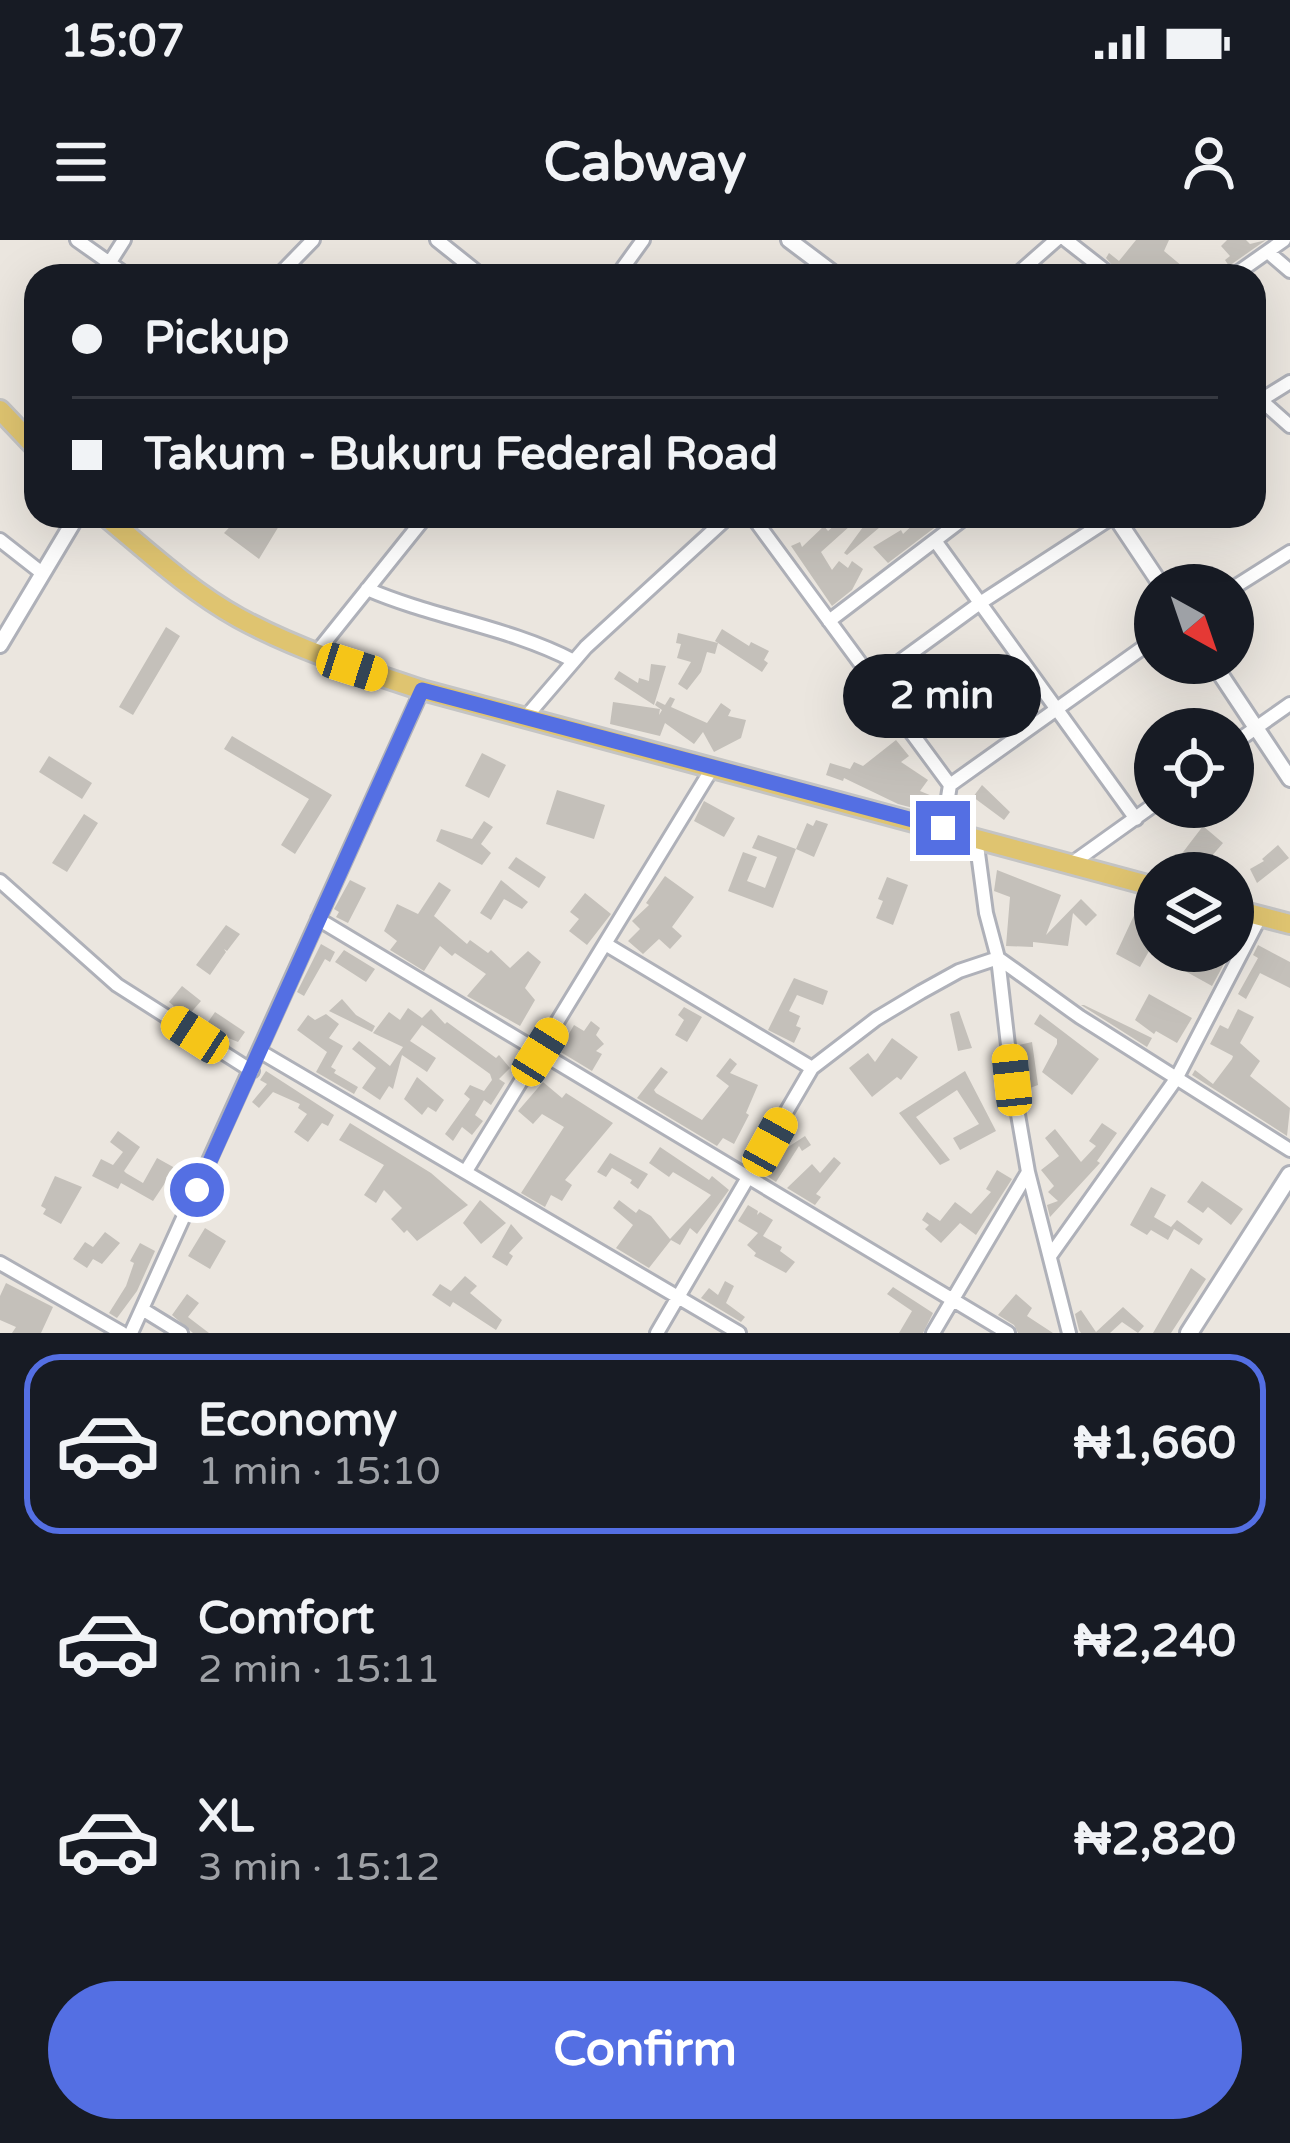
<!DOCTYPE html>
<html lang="en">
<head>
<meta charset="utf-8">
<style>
  body { margin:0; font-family:"Varela Round",sans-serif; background:#242831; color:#f1f3f6; height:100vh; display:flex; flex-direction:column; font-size:45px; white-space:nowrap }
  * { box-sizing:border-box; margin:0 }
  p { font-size:39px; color:#9ea1a6 }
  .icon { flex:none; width:66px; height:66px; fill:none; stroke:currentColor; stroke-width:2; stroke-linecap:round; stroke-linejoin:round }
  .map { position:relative; height:1093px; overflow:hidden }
  .drawer { display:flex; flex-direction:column; background:#171b24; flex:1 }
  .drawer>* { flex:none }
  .banner { position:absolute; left:24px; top:24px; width:1242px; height:264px; border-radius:36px; box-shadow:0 12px 48px #0002; display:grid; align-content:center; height:264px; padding:0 48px; background:#171b24 }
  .needle { width:78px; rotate:140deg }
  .fabs { position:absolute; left:1134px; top:324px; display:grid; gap:24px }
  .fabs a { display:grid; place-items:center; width:120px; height:120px; border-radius:50%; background:#171b24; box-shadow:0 12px 48px #0002; font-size:60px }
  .end { position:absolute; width:54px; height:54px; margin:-27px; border:15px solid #546fe3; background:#fff; box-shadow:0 0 0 6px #fff }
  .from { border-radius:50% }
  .bubble { position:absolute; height:84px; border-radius:42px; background:#171b24; box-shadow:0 12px 48px #0002; font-size:39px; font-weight:700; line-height:84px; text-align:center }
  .car { position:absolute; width:36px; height:72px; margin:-36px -18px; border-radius:15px; box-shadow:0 0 9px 3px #0007; background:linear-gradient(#f5c518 24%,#345 0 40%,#f5c518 0 76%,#345 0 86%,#f5c518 0) }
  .banner b { display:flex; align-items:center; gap:42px; height:114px; font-size:45px }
  .banner b+b { border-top:3px solid #363941 }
  .banner i { width:30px; height:30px; background:#f1f3f6 }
  ul { padding:21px 0 0; list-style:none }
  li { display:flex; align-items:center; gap:36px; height:180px; margin:0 24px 18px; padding:0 24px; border:6px solid transparent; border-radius:36px }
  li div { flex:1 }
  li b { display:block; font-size:45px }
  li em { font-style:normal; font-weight:700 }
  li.selected { border-color:#546fe3 }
  li>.icon { width:108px; height:108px; stroke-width:1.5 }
  .button { display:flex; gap:24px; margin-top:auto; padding:24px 48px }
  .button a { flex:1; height:138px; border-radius:72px; background:#546fe3; color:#fff; font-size:48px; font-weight:700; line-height:138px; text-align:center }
  .status { display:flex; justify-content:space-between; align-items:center; height:84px; padding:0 60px; background:#171b24; direction:ltr }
  .status svg { height:33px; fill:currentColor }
  header { display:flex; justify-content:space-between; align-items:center; height:156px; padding:0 48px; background:#171b24; font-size:54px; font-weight:700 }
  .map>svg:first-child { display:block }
</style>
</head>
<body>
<div class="status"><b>15:07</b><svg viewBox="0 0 49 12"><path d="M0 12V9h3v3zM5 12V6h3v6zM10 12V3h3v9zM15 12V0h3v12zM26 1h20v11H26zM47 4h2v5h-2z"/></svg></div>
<header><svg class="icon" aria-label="menu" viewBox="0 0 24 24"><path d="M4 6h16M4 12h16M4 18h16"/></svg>Cabway<svg class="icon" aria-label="person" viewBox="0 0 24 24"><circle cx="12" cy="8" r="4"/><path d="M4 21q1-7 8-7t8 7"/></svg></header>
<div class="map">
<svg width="1290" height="1093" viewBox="0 0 1290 1093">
  <rect width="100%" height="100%" fill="#ebe6df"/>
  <!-- building -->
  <path fill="#c4c0ba" d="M1136,0h33l-5,11 30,25h-72l-16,-18 3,-5 10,8z
    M1227,0h19l4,4 16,-4 -37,26 -4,-6 5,-4 -9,-10z
    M240,276h45l-26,43 -35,-26z
    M871,276h22l-46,39 -3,-2z
    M914,276h36l-62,47 -15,-16 28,-17 2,4 15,-14z
    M843,278l7,8 -29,26 11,18 7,-9 9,7 4,-7 11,8 -11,21 -20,16 -41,-60 9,-4 2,5 22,-21 4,5z
    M166,387l14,9 -47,79 -14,-8z
    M722,389l27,17 2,-4 18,9 -5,9 4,3 -6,9 -47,-31z
    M678,393l40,10 -3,11 -8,-2 -6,20 -14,18 -9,-6 13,-22 -14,-4 4,-14 -5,-1z
    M651,424l15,2 -12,39 -40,-26 5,-8 19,12 1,-5 10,3z
    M670,457l5,2 -4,8 36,16 14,-20 10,7 -3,6 18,4 -5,18 -27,14 -11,-20 -9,12 -29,-21 -5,13 -50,-12 3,-22 47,7 -1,6 3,-5 -7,-5 2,-4 8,4z
    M232,496l100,59 -37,59 -14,-9 28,-46 -85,-50z
    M896,500l13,16 -8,6 27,18 -8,11 17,7 -5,15 -34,-9 -54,-26 -1,3 -17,-6 4,-12 20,6 4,-7 9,4z
    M482,513l24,12 -17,33 -24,-12z
    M49,516l43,27 -10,16 -43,-27z
    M982,545l28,27 -6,8 -31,-23z
    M557,550l48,15 -11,34 -48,-15z
    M704,561l31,17 -11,19 -30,-16z
    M84,574l14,9 -31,49 -15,-9z
    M816,580l12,4 -14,33 -18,-8 11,-26 6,3z
    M484,581l9,6 -12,17 10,9 -9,12 -46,-24 5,-12 31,10z
    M1203,586l20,17 -26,30h-30z
    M758,595l38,14 -23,59 -45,-17 15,-39 14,5 -10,24 18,7 12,-31 -25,-9z
    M1278,605l11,13 -32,25 -7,-14 14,-8 -2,-2z
    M516,617l30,20 -7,11 -31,-20z
    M997,630l64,25 -15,40 35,-36 16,16 -11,11 -13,-13 -5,33 -35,-4v5l-27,-1 4,-49 -16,-6z
    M665,636l29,21 -22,30 10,9 -12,13 -11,-10 -16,15 -15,-13 12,-12 -8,-8 17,-16 -3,-2z
    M887,637l21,8 -15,40 -17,-7 7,-17 -5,-2z
    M350,640l16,8 -18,35 -12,-6 3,-5 -5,-3z
    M501,640l27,22 -6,7 -18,-10 -13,21 -11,-7z
    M439,642l12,8 -17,26 33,28 3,-4 18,13 3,-3 19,18 18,-17 13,11 -16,26 10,12 -15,26 -53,-30 19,-22 -31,-21 -3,3 -12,-10 -16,25 -34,-21 7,-9 -13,-10 13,-27 21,10z
    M585,653l26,21 -24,31 -18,-14 10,-12 -9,-7z
    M1137,669l18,11v31h76l-19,35 -63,-35 -9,16 -24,-13z
    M226,685l14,9 -13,17 -3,-2 2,3 -16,23 -14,-10z
    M321,704l14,8 -5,10 -5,-3 -21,37 -7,-4z
    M1258,705l32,17v26l-30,-15 -14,26 -8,-5 20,-36 -5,-3z
    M344,710l31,19 -9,13 -31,-20z
    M794,738l34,13 -5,14 -26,-10 -8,16 11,5 -4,10 5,2 -7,15 -26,-13z
    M182,746l19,15 -14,16 -18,-15z
    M1149,754l43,24 -15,25 -21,-12 -2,3 -19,-14z
    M342,759l14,16 19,11 -3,6 -43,-21z
    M1081,765h3l68,33 -5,9z
    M684,767l18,10 -15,25 -12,-7 9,-15 -6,-5z
    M408,768l14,10 9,-9 14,15 2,-2 49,36 3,-3 11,13 -11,11 6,4 -14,22 -7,-5 -9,15 8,6 -11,14 -10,-8 -9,14 -8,-7 25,-35 -6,-5 6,-9 14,6 8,-11 -2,-6 -68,-49 -12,16 26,17 -9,14 -25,-17 -9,34 -4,-3 -9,14 -18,-12 14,-20 -24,-19 7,-8 31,25 13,-19 -30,-14 16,-21 11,8z
    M1238,769l16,8 -14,26 20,18 -10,15 40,32 -3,28 -95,-61 3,-5 18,14 19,-25 1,-3 -23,-12 10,-19 8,4z
    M959,771l13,37 -14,3 -8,-37z
    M215,772l30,20 -7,10 -34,-14z
    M326,774l13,10 -10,14 14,8 -12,21 5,3 -2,3 24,14 -4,7 -38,-22 11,-20 -30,-22 11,-15 7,5z
    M1040,774l59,45 -27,36 -30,-23 15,-28v-5l-23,-15z
    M591,781l9,7 -4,7 8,9 -8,7 6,3 -10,17 -33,-20 15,-26 10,6z
    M892,798l26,19 -17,23 -4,-3 -25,20 -23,-29 19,-15 7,9z
    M1032,802l6,43 -8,3 2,8 -6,2 -7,-53z
    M730,818l7,6 -7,9 28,12 -12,28 3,2 -15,29 -11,-6 -6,8 -80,-48 24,-31 7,5 -14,18 2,3 46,27 27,-34 -13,-10z
    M266,831l68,44 -6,11 -6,-3 -14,19 -14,-10 13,-18 -9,-6 2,-4 -27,-12 -14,16 -7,-6 15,-18 -7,-4z
    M965,831l31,60 -36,19 -7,-12 26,-14 -22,-34 -41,27 34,43 -10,5 -41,-52z
    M417,837l27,23 -8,12 -8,-5 -6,8 -18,-16z
    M543,842l19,16 4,-5 47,30 -48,57 7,5 -10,16 -11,-6 -6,12 -24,-14 43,-66 -22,-13 -9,10 -15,-13z
    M350,883l81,50 37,32 -51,36 -10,-11 -3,3 -13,-14 11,-11 -18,-18 -8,13 -12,-8 20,-30 -45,-25z
    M1102,883l15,10 -20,28 3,2 -50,54 -3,-12 11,-4 -10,-9 6,-6 -13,-16 18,-14 -14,-18 10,-9 26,33 15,-16 -7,-5z
    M118,891l22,16 -16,24 2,2 17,10 14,-25 18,10 -22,33 -32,-18 -3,6 -26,-13 9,-17 12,6 10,-13 -13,-10z
    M805,896l6,9 -9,6 -3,-5 -23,36 -12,-8 18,-28 3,3z
    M660,907l49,33 3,-4 17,14 -32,44 -7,-6 -10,17 -9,-5 -22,28 -33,-20 17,-23 -20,-17 6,-8 17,13 3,-4 12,7 19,23 41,-44 -38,-23 -4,5 -20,-14z
    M610,913l38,21 -10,15 -8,-6 2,-3 -20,-12 -6,9 -9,-5z
    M834,917l7,6 -25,31 5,3 -6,8 -28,-17 25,-24 8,9z
    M997,930l15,9 -36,56 -16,-12 -19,20 -16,-14 4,-4 -7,-5 5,-8 13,9 15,-19 16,12 20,-22 -5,-3z
    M55,936l27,11 -21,37 -18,-10 3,-5 -5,-3z
    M1202,941l41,28 -12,16 -23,-18 -5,6 -16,-11z
    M1151,947l15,8 -12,22 17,10 6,-7 26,19 -4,6 -25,-16 -6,11 -17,-10 -4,5 -17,-10z
    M480,960l26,23 -25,21 -18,-21z
    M748,965l10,6 -1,4 3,-3 13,8 -10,16 19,11 -2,4 15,11 -9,11 -32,-17 2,-3 -9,-8 11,-12 -20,-12z
    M511,984l12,14 -14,15 4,3 -6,10 -15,-9z
    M205,988l21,13 -16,28 -22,-13z
    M105,992l15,11 -18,21 -9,-5 -6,9 -14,-9 12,-17 8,5z
    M140,1003l15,8 -18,40 -20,27 -8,-5 17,-27 8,-23 -4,-2z
    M1191,1028l15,11 -35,54h-18z
    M465,1036l12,10 -7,7 32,27 -6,10 -43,-28 -3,5 -18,-12 8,-11 11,7z
    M725,1041l9,5 -8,17 19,14 -4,5 -40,-24 8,-10 9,7z
    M6,1043l47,24 -12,26h-29l4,-6 -16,-7v-24z
    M893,1047l40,26 -10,20h-24l13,-22 -25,-17z
    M187,1054l12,9 -11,14 21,16h-16l-21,-18z
    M1016,1054l16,14 -5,8 26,17h-35l-4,-8 -16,-10z
    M1123,1067l21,19 -6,7 -16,-11 -12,11h-29l-2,-3 -4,-16 6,-4 15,22z"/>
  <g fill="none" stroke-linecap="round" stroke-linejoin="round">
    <defs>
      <path id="minor" d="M77,0l51,36
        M437,0l45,36
        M1066,0l46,36
        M1268,12l22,19
        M110,22l14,-22
        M278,36l35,-36
        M617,36l26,-36
        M1015,36l41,-36
        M1233,36l51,-36
        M1254,154l36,32
        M1261,160l29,-18
        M752,276l198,269 -7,43
        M0,300l42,33
        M936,302l200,277
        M1233,348l57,-36
        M367,349c67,29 142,38 207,72
        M829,381l138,-105
        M317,412l109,-136
        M873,441l107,-78 134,-87
        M525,478l61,-71 143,-131
        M1233,504l57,-40
        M950,545l205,-146
        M976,598l10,75 12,45 14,122 16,92 41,161
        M1071,624l84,-60
        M0,641l117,104 135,86
        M318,679l690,414
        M607,705l205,123
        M261,812l478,281
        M466,931l247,-404
        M1050,1016l126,-177 84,-162
        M0,1023l122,70
        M142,1069l39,24
        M131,1093l291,-643
        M657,1093l155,-265 64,-49 45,-27 38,-21 39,-13 82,59 210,133
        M933,1093l95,-161"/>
      <path id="tertiary" d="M789,0l48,36
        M1115,276l46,69
        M0,405l77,-129
        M1213,423l77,116"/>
      <path id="secondary" d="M1189,1093l101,-158"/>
      <path id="primary" d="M0,170l36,38
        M105,276c42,35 85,75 134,102 57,31 122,52 183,72l733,197
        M1233,669l57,15"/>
    </defs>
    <!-- minor casing -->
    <use href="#minor" stroke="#afb1b9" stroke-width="18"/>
    <!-- tertiary casing -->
    <use href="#tertiary" stroke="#afb1b9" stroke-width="20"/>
    <!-- secondary casing -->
    <use href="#secondary" stroke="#afb1b9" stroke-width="22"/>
    <!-- primary casing -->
    <use href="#primary" stroke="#c4c4c4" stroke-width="24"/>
    <!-- minor -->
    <use href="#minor" stroke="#fff" stroke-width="12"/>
    <!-- tertiary -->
    <use href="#tertiary" stroke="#fff" stroke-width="14"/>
    <!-- secondary -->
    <use href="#secondary" stroke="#fff" stroke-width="16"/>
    <!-- primary -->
    <use href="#primary" stroke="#dfc470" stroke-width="18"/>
  </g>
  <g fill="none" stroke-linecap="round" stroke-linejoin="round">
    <!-- route -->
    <path stroke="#546fe3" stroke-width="15" d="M197,950l225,-500 521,138"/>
  </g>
</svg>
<div class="fabs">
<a><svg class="needle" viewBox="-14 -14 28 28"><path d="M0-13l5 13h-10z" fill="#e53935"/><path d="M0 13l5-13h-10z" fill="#9ea1a6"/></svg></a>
<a><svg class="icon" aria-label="locate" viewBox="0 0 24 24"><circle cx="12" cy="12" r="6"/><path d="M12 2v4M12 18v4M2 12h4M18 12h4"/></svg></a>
<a><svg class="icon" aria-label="layers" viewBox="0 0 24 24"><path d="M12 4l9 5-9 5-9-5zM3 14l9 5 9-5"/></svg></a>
</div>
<i class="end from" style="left:197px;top:950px"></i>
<i class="end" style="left:943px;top:588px"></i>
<div class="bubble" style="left:843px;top:414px;width:198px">2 min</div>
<i class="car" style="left:352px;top:427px;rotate:108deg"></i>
<i class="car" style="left:195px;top:795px;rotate:303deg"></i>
<i class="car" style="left:540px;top:812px;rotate:32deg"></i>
<i class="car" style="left:1012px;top:840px;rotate:354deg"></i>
<i class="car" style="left:770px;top:902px;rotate:29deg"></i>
<div class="banner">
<b><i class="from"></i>Pickup</b>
<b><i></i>Takum - Bukuru Federal Road</b>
</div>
</div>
<section class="drawer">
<ul>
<li class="selected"><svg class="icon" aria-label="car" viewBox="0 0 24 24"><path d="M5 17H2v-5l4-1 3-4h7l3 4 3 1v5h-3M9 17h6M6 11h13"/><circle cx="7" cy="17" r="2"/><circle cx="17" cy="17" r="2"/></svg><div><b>Economy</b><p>1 min · 15:10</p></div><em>₦1,660</em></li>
<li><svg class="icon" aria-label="car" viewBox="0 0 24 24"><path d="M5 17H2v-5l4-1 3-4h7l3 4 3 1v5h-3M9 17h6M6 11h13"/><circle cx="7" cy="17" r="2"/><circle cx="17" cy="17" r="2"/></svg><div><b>Comfort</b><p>2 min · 15:11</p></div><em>₦2,240</em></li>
<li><svg class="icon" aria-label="car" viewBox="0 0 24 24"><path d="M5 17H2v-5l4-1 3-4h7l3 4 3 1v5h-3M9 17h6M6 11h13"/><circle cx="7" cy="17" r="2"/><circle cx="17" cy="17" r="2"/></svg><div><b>XL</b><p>3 min · 15:12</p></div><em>₦2,820</em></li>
</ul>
<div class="button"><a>Confirm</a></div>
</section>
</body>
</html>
